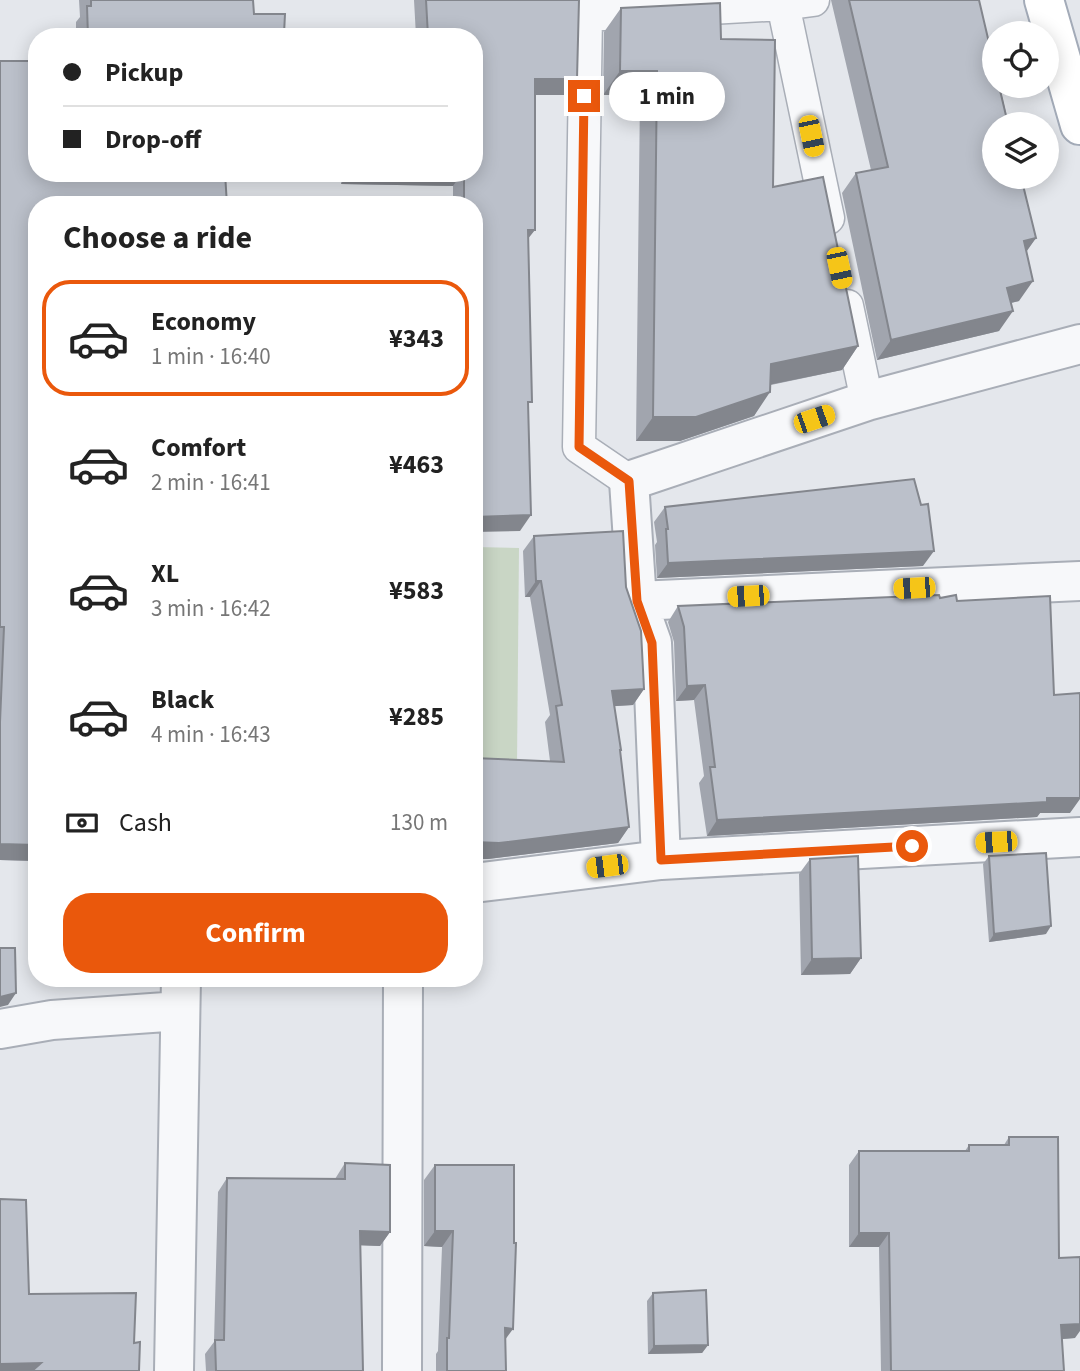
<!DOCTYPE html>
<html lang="en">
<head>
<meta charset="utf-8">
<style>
  body { margin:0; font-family:"Source Sans 3",sans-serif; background:#f2f2f2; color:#222; height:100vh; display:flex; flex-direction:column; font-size:26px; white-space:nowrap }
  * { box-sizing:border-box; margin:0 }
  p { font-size:23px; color:#767676 }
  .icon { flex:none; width:38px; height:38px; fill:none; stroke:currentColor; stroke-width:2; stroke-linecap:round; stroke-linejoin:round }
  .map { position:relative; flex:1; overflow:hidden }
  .drawer { position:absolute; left:28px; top:196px; width:455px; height:791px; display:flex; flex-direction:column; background:#fff; border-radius:28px; box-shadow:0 4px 18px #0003 }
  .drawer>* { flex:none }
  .hud { position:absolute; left:28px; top:28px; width:455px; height:154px; border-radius:28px; box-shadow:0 4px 18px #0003; display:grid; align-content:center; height:154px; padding:0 35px; background:#fff }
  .controls { position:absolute; left:982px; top:21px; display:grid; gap:14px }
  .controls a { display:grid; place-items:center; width:77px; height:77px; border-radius:50%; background:#fff; box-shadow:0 4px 18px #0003; font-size:35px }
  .end { position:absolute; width:32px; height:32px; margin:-16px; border:9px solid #ea580c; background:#fff; box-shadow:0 0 0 4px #fff }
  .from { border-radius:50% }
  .bubble { position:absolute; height:49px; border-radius:24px; background:#fff; box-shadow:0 4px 18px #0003; font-size:23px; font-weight:700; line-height:49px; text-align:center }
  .car { position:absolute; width:21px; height:42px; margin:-21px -10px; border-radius:9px; box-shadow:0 0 5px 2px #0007; background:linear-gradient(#f5c518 24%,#345 0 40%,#f5c518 0 76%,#345 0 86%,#f5c518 0) }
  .hud b { display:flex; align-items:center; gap:24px; height:66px; font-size:26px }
  .hud b+b { border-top:2px solid #e0e0e0 }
  .hud i { width:18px; height:18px; background:#222 }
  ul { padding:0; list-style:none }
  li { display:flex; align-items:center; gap:21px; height:116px; margin:0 14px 10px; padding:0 21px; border:4px solid transparent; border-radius:28px }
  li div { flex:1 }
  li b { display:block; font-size:26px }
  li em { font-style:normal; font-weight:700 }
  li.on { border-color:#ea580c }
  li>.icon { width:63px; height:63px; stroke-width:1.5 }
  h2 { padding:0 35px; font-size:32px; line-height:84px }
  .pay { display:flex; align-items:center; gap:18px; height:77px; padding:0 35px; font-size:26px }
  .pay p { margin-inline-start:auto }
  .primary-button { display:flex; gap:14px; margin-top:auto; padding:14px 35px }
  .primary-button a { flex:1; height:80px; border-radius:28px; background:#ea580c; color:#fff; font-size:28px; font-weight:700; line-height:80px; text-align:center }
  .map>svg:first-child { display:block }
</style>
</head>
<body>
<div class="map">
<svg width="1080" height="1371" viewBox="0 0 1080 1371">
  <rect width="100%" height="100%" fill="#e4e7ec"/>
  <!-- green -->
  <path fill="#c9d6c5" d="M474,547l45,1 -2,216 -43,1z"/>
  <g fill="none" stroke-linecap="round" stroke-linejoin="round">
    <defs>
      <path id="service" d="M783,4l45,214
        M847,306l20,95
        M629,481l-50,-34 7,-432 197,-11 30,-4"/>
      <path id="minor" d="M637,601l443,-20
        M661,860l-9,-217 -15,-42 -8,-120 238,-80 213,-57
        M474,883l187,-23 419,-23
        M0,1029l52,-9 128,-9
        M174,1371l7,-393
        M402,1371l1,-393"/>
      <path id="primary" d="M1044,0l36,125"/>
    </defs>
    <!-- service casing -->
    <use href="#service" stroke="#a9aeb7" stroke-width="35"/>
    <!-- minor casing -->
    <use href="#minor" stroke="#a9aeb7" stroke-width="42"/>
    <!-- primary casing -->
    <use href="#primary" stroke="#a3abb8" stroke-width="42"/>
    <!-- service -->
    <use href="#service" stroke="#f7f8fa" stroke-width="32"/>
    <!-- minor -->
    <use href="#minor" stroke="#f7f8fa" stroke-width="38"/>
    <!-- primary -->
    <use href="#primary" stroke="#fff" stroke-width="38"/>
  </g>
  <!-- wall -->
  <path fill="#a1a5ae" d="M79,0h174l1,14 30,20 132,2 -2,-36h165l-2,79 -11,16h-31l-7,143v170l-8,123 -46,-326h-21v-19l-112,-2 1,-11h132v-136h-398v-15l4,-5z
    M831,0h148l57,238 -10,13 -7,50 -8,2 -12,28 -122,29 -35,-167 14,-20 15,-3z
    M621,8l100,31 52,148 85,159 -16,24 -71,15 -17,31 -74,25h-44l4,-346h-37l1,-63z
    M0,61l37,800 -37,-1z
    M665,507l258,59 -266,12 -2,-33 2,-3 -3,-20z
    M534,536l92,51 18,102 -11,16 -19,1 7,44 -1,2 9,75 -11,16 -130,16 62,-98 -5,-39 5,-7 -20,-118h-5l-2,-46z
    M940,598l17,3 97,94 16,118h-30l-3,4 -330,19 -8,-53 5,-7 -10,-76 -18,1 -2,-59 -6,-20 10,-16z
    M989,856l57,78 -57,8 -6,-78z
    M810,859l51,99 -11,16 -49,1 -2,-101z
    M92,978h52l-5,7h-47z
    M1009,1137l50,121 16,80 -14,1 3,32h-183l-2,-124h-30v-82l10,-14h106l4,-6h35z
    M345,1163l45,69 -10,14 -20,-1 3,126h-157l-1,-17 9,-12 4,-150 9,-14 108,1z
    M435,1165l71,174v32h-70v-17l2,-3 4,-104 -18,-1v-66z
    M653,1293l55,52 -6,8 -54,1 -1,-53z"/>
  <!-- shaded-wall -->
  <path fill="#83868d" d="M620,71h37l-17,24h-37z
    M535,79h42l-11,16h-42z
    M349,173h113l-9,13 -112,-2z
    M528,230h7l-12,15z
    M1036,238l-14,20 2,-17z
    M1033,281l-14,20 -26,6 14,-19z
    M1013,311l-14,20 -122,29 14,-20z
    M858,346l-16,24 -88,18 17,-24z
    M770,392l-16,24 -74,25h-44l17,-24z
    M531,515l-11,16 -46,1v-15z
    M934,551l-11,15 -266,12 11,-15z
    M536,581h5l-11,16h-5z
    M705,685l-11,15 -18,1 11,-15z
    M644,689l-11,16 -32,2 11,-16z
    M1047,798h33v1l-10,14h-30l-3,4 -330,19 10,-16z
    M629,827l-11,16 -130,16h-14v-17z
    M0,844l37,1v16l-37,-1z
    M1051,926l-5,8 -57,8 5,-8z
    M861,958l-11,16 -49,1 11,-16z
    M97,978h47l-5,7h-47z
    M16,993l-8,12 -8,2v-10z
    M360,1231l30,1 -10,14 -30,-1z
    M435,1231h18l-11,16 -18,-1z
    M859,1233h30l-10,14h-30z
    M1080,1324v7l-5,7 -25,2 11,-15z
    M505,1328l8,1 -11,15z
    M708,1345l-6,8 -54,1 6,-8z
    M41,1363l-6,8h-35v-7z"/>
  <!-- building -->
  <path fill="#bbc0ca" stroke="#83868d" stroke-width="2" d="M91,0h162l1,14h31l-1,20 144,2 -2,-36h153l-2,79h-42v151h-7l4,172h-4l3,113 -57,2v-312h-10v-32h10v-136h-386l-1,-31h4z
    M849,0h130l15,64v22h5l9,38h-14v53h27l15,61 -12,3 9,40 -26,7 6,23 -122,29 -35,-167 32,-6z
    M720,3l1,36 54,1 -2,147 50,-10 35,169 -87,18 -1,28 -74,25h-43l4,-346h-37l1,-63z
    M0,61h37v112h188l2,32h-190v640l-37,-1v-122l4,-95h-4z
    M914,479l7,26 7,-1 6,47 -266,12 -2,-34h2l-3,-22z
    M623,531l3,56 15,44 3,58 -32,2 9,59h-1l9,77 -130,16 -25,-1v-84l90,4 -8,-56 6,-1 -21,-124h-5l-2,-45z
    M939,595l1,3 16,-3 1,6 93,-5 4,99 26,-2v105h-33v4l-330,18 -7,-53h5l-10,-82 -18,1 -3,-59 -6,-21z
    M1046,853l5,73 -57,8 -5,-78z
    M858,856l3,102 -49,1 -2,-100z
    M0,948h15l1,45 -16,4z
    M1009,1137h49l1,121 21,-1v67l-19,1 3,46h-173l-2,-138h-30v-82h110v-6h40z
    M345,1163l45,2v67l-30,-1 3,140h-147l-1,-31h9l3,-162 118,1z
    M435,1165h79v78h2l-3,86 -8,-1 1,43h-59v-33h2l4,-107h-18z
    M0,1199l26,1 3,94 107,-1 -2,50 6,-1 -1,29h-107l9,-8 -41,1z
    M706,1290l2,55 -54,1 -1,-53z"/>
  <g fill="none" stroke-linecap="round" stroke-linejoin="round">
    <!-- route -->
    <path stroke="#ea580c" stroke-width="9" d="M584,96l-5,351 50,34 8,120 15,42 9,217 251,-14"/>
  </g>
</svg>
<div class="controls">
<a><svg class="icon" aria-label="locate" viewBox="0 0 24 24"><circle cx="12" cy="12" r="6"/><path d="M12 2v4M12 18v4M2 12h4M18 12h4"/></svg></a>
<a><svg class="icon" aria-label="layers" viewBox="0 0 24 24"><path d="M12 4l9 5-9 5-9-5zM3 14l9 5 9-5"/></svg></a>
</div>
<i class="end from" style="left:912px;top:846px"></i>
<i class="end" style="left:584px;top:96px"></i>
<div class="bubble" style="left:609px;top:72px;width:116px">1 min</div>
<i class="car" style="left:811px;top:136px;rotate:168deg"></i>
<i class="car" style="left:839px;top:268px;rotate:168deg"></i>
<i class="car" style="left:814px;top:419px;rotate:71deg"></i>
<i class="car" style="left:914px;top:588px;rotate:267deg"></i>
<i class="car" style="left:748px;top:596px;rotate:267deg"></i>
<i class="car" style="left:996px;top:842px;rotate:267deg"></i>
<i class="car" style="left:607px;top:866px;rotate:263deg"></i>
<div class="hud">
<b><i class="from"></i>Pickup</b>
<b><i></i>Drop-off</b>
</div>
<section class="drawer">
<h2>Choose a ride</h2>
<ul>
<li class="on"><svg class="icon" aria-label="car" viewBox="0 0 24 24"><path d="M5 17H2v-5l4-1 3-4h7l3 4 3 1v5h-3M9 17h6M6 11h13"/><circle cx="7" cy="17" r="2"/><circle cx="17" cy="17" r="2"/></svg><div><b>Economy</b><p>1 min · 16:40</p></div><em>¥343</em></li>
<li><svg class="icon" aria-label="car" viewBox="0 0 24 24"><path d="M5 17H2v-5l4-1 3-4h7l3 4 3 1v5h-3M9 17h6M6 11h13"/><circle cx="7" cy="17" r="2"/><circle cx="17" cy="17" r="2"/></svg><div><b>Comfort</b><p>2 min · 16:41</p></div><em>¥463</em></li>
<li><svg class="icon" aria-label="car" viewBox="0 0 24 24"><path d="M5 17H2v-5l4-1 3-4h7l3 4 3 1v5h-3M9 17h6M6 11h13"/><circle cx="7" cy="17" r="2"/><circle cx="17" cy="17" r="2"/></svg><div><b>XL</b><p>3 min · 16:42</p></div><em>¥583</em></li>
<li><svg class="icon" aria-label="car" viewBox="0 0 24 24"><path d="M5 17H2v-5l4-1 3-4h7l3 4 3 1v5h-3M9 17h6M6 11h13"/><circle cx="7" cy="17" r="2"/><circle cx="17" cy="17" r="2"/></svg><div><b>Black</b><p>4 min · 16:43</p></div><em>¥285</em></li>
</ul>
<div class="pay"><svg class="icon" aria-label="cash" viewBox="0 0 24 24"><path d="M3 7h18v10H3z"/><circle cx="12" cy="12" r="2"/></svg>Cash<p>130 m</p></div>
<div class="primary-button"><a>Confirm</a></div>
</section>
</div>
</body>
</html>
